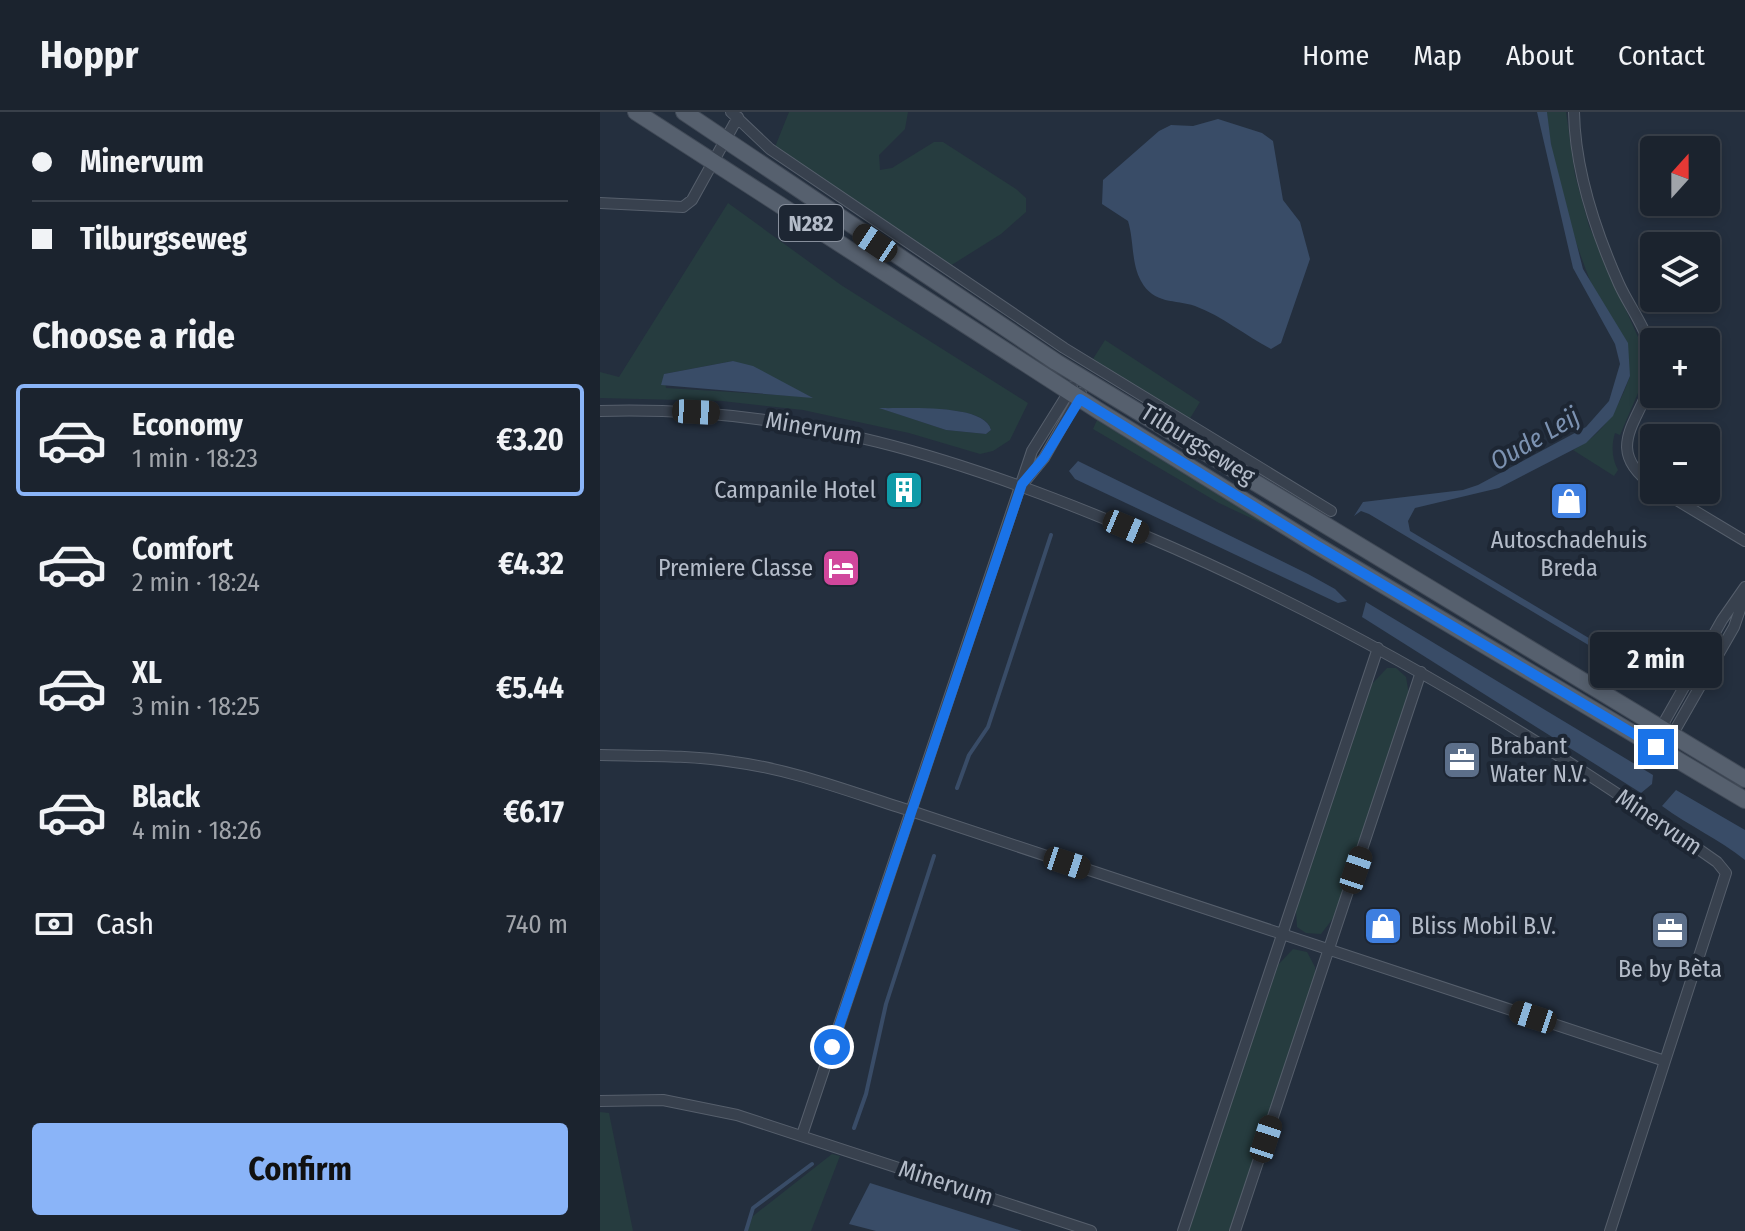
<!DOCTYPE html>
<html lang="en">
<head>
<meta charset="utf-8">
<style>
  body { margin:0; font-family:"Fira Sans Condensed",sans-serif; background:#282f3a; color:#f1f3f6; height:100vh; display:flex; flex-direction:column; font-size:30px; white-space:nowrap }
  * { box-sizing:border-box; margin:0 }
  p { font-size:26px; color:#a0a4aa }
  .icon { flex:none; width:44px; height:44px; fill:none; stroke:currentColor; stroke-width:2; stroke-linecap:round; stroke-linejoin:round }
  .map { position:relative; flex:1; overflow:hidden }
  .sheet { display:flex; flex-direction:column; background:#1b232e; width:600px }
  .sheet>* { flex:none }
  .guide { display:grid; align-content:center; height:176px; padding:0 32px; background:#1b232e }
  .needle { width:52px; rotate:21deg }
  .fabs { position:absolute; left:1040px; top:24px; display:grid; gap:16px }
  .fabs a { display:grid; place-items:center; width:80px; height:80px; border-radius:8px; background:#1b232e; box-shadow:0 4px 12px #0003,0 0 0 2px #39404a; font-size:40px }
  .end { position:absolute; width:36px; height:36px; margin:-18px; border:10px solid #1a73e8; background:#fff; box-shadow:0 0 0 4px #fff }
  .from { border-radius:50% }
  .bubble { position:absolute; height:56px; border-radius:8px; background:#1b232e; box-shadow:0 4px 12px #0003,0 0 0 2px #39404a; font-size:26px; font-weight:700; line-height:56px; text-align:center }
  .car { position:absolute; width:24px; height:48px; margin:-24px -12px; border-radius:10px; box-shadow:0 0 6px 2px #0007; background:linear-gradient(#222 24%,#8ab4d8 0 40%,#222 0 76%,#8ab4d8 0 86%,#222 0) }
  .guide b { display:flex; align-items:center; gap:28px; height:76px; font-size:30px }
  .guide b+b { border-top:2px solid #39404a }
  .guide i { width:20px; height:20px; background:#f1f3f6 }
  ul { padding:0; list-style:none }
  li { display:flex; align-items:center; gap:24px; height:112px; margin:0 16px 12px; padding:0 16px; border:4px solid transparent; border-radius:8px }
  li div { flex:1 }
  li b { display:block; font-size:30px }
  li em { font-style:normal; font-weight:700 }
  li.on { border-color:#8ab4f8 }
  li>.icon { width:72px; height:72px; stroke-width:1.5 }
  h2 { padding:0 32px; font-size:36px; line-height:96px }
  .pay { display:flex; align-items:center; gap:20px; height:88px; padding:0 32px; font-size:30px }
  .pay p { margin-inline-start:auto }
  .button { display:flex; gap:16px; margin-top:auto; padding:16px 32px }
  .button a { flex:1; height:92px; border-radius:8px; background:#8ab4f8; color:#111; font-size:32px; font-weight:700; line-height:92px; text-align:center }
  header { display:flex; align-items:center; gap:48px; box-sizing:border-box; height:112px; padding:0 40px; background:#1b232e; border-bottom:2px solid #39404a }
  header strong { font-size:38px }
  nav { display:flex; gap:44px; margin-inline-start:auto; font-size:28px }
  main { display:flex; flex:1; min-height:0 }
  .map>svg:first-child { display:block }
</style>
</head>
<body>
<header>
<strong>Hoppr</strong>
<nav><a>Home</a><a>Map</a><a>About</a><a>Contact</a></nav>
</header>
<main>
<section class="sheet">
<div class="guide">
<b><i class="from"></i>Minervum</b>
<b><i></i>Tilburgseweg</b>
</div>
<h2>Choose a ride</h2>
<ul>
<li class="on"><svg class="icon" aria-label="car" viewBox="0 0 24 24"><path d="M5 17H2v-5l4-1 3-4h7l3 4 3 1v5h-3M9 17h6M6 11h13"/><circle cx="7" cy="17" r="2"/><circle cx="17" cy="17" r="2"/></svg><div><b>Economy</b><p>1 min · 18:23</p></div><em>€3.20</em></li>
<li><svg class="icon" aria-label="car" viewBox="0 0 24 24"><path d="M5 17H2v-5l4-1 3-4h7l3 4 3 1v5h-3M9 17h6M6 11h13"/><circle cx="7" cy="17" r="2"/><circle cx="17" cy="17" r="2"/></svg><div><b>Comfort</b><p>2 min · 18:24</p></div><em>€4.32</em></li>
<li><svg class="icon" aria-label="car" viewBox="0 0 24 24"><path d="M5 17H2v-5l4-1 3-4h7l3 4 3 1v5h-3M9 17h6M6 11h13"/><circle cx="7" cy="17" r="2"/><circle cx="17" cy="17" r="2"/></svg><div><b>XL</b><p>3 min · 18:25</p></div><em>€5.44</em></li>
<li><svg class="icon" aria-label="car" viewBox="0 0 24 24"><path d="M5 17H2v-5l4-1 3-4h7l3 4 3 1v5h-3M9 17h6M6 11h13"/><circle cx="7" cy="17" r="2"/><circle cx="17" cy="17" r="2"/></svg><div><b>Black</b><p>4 min · 18:26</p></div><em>€6.17</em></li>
</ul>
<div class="pay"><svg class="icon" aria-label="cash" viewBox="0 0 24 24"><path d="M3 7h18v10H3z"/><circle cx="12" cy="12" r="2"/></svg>Cash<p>740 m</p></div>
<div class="button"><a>Confirm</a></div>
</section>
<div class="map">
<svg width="1145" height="1119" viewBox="0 0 1145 1119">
  <rect width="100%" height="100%" fill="#242f3e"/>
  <!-- green -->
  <path fill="#263c3f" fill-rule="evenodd" d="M189,0h119l-3,17 -26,26 1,15 12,-2 42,-26h9l73,47 10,9v14l-25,22 -51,32 -175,-119z
    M947,0h19l9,63 14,51 56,127 -1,26 -24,56 -5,-2c-4,13 -3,26 3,37l-4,6 -41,-26c32,-17 45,-41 57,-74 -36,-84 -76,-172 -83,-264z
    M128,91l113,82 187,118 -18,37 -17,11 -13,3 -71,-21 -106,-23 -81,-9 -122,-3v-26l19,5zM133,249l78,36 -145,-9 -2,-14zM283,297c24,1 102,-6 108,21l-5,4 -40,-4z
    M505,228l95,62 -11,18 -96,-61z
    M498,306l193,119 -72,-34 -126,-74z
    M787,556h9l10,9 3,18 -75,222 -13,17 -15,-1 -9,-6 -1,-16 76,-227z
    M693,837l14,3 8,15v9l-86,255h-41l90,-266z
    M0,1000l9,1 24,118h-33z
    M232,1042l8,2 -29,75h-64l6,-15z"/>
  <!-- water -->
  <path fill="#394c67" d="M937,0h10l4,32 32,125 45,74 2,33 -17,40 -27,27 -87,45 -84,20 -7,13 2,10 239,143 -2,6 -278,-166 -8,-3 -7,5 9,-14 100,-12 15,-5 108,-58 23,-26 11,-37 -5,-20 -42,-76z
    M618,7l44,14 11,8 10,59 17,22 10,37 -29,84 -10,6c-25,-13 -49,-33 -76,-43 -20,-7 -41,-1 -54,-25 -10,-18 -7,-41 -13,-60l-26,-17 1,-24 56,-49 12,-6 22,1z
    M133,249l20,5 60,32 -152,-13 3,-11z
    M279,296c25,1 106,-5 112,22l-5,4 -40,-4z
    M478,349l230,113 27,15 12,12 -9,2 -263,-124 -6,-8z
    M766,490l287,173 -1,9 -11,9 -279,-176z
    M1076,678l69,40v30c-26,-21 -56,-34 -83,-54z
    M270,1071l152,48h-146l-27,-7z"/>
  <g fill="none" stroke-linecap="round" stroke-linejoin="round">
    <!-- stream -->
    <path stroke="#394c67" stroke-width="4" d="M357,676l12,-33 19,-28 63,-192
      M254,1016l12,-34 20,-90 48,-148
      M146,1119l7,-23 59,-44"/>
    <defs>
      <path id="street" d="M131,0l39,37 294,199 267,163
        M974,0c1,59 21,118 45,172 10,22 26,42 32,66 15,57 -63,90 3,136
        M0,91l83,4 9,-7 46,-83
        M0,299c195,-6 363,47 541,123 205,87 395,200 576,328l9,11 -61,188 -754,-250 -109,324
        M426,368l18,-22 37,-65
        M1060,378l85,51
        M1058,621l64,-113 23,-33
        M1071,625l63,-110 11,-32
        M0,643c45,1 90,0 134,7 61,8 119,31 177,49l121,-360 40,-64
        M0,989l63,-1 74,15 354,116
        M583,1119l195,-583
        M635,1119l186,-559
        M1010,1119l55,-170"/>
      <path id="primary" d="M36,0l463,299 217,134 429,255
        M84,0l372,250 689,417"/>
    </defs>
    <!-- street casing -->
    <use href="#street" stroke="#565f6c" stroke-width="12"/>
    <!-- primary casing -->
    <use href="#primary" stroke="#414a57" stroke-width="18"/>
    <!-- street -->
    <use href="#street" stroke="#38414e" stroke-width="10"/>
    <!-- primary -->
    <use href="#primary" stroke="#56606e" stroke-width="16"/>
  </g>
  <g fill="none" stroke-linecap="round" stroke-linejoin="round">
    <!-- route -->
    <path stroke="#1a73e8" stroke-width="10" d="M232,935l190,-563 22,-26 36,-59 236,146 340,202"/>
  </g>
  <!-- icons -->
  <defs>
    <symbol id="building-square" viewBox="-11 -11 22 22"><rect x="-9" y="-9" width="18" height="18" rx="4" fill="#0f9aa8" stroke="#1d2633"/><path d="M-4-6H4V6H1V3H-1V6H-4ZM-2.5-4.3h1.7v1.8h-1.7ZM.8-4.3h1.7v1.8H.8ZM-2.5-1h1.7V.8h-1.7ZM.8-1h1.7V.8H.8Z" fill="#fff"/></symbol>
    <symbol id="shop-square" viewBox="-11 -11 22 22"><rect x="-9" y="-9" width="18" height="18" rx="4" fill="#3f7fe0" stroke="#1d2633"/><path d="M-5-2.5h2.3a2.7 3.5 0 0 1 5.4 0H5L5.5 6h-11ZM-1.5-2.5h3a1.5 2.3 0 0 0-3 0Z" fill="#fff"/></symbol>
    <symbol id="hotel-square" viewBox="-11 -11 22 22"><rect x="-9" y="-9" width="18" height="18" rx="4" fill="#d1479c" stroke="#1d2633"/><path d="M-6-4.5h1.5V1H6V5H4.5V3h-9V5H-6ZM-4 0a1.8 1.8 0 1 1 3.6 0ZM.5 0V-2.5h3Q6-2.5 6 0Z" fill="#fff"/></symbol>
    <symbol id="office-square" viewBox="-11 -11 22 22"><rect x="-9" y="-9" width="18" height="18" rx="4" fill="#5c6f8a" stroke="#1d2633"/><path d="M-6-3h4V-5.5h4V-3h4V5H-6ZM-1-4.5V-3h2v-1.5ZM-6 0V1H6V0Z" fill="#fff"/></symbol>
  </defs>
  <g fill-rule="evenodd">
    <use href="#building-square" x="282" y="356" width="44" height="44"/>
    <use href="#shop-square" x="947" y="367" width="44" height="44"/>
    <use href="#hotel-square" x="219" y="434" width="44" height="44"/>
    <use href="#office-square" x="840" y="626" width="44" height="44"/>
    <use href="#shop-square" x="761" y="792" width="44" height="44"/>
    <use href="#office-square" x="1048" y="796" width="44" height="44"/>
  </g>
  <g text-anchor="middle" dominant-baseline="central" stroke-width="8" stroke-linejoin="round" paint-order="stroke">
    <!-- shield labels -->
    <rect fill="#1d2633" stroke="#878f9c" stroke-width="2" x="179" y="93" width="64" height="36" rx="6"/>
    <g font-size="22" font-weight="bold" fill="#b4bcc9">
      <text x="211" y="111">N282</text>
    </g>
    <!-- street labels -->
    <g font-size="24" fill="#b4bcc9" stroke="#1d2633">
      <text transform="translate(214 316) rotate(10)">Minervum</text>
      <text transform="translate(598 332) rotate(32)">Tilburgseweg</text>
      <text transform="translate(1059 710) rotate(34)">Minervum</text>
      <text transform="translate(346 1071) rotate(18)">Minervum</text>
    </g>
    <!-- poi labels -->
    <g font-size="24" fill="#b4bcc9" stroke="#1d2633" text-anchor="end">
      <text x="276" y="378">Campanile Hotel</text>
      <text x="969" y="428" text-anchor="middle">Autoschadehuis<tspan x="969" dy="28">Breda</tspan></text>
      <text x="213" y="456">Premiere Classe</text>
      <text x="890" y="634" text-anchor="start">Brabant<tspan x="890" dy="28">Water N.V.</tspan></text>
      <text x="811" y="814" text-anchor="start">Bliss Mobil B.V.</text>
      <text x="1070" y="857" text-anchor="middle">Be by Bèta</text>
    </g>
    <!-- water labels -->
    <g font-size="26" font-style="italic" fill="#7c92b1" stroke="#1d2633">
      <text transform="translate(935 327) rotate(-30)">Oude Leij</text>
    </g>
  </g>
</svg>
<div class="fabs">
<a><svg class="needle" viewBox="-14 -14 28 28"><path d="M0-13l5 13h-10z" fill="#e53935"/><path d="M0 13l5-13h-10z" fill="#a0a4aa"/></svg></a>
<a><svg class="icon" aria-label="layers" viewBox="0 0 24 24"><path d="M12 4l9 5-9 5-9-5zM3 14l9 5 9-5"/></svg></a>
<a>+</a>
<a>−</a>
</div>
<i class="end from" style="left:232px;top:935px"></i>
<i class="end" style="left:1056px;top:635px"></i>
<div class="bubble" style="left:990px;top:520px;width:132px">2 min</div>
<i class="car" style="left:275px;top:131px;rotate:304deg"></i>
<i class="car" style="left:96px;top:300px;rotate:93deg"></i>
<i class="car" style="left:526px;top:415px;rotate:113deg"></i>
<i class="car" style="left:467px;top:751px;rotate:108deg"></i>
<i class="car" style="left:756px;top:758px;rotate:19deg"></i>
<i class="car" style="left:933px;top:905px;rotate:288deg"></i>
<i class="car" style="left:666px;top:1027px;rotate:18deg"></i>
</div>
</main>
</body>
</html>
